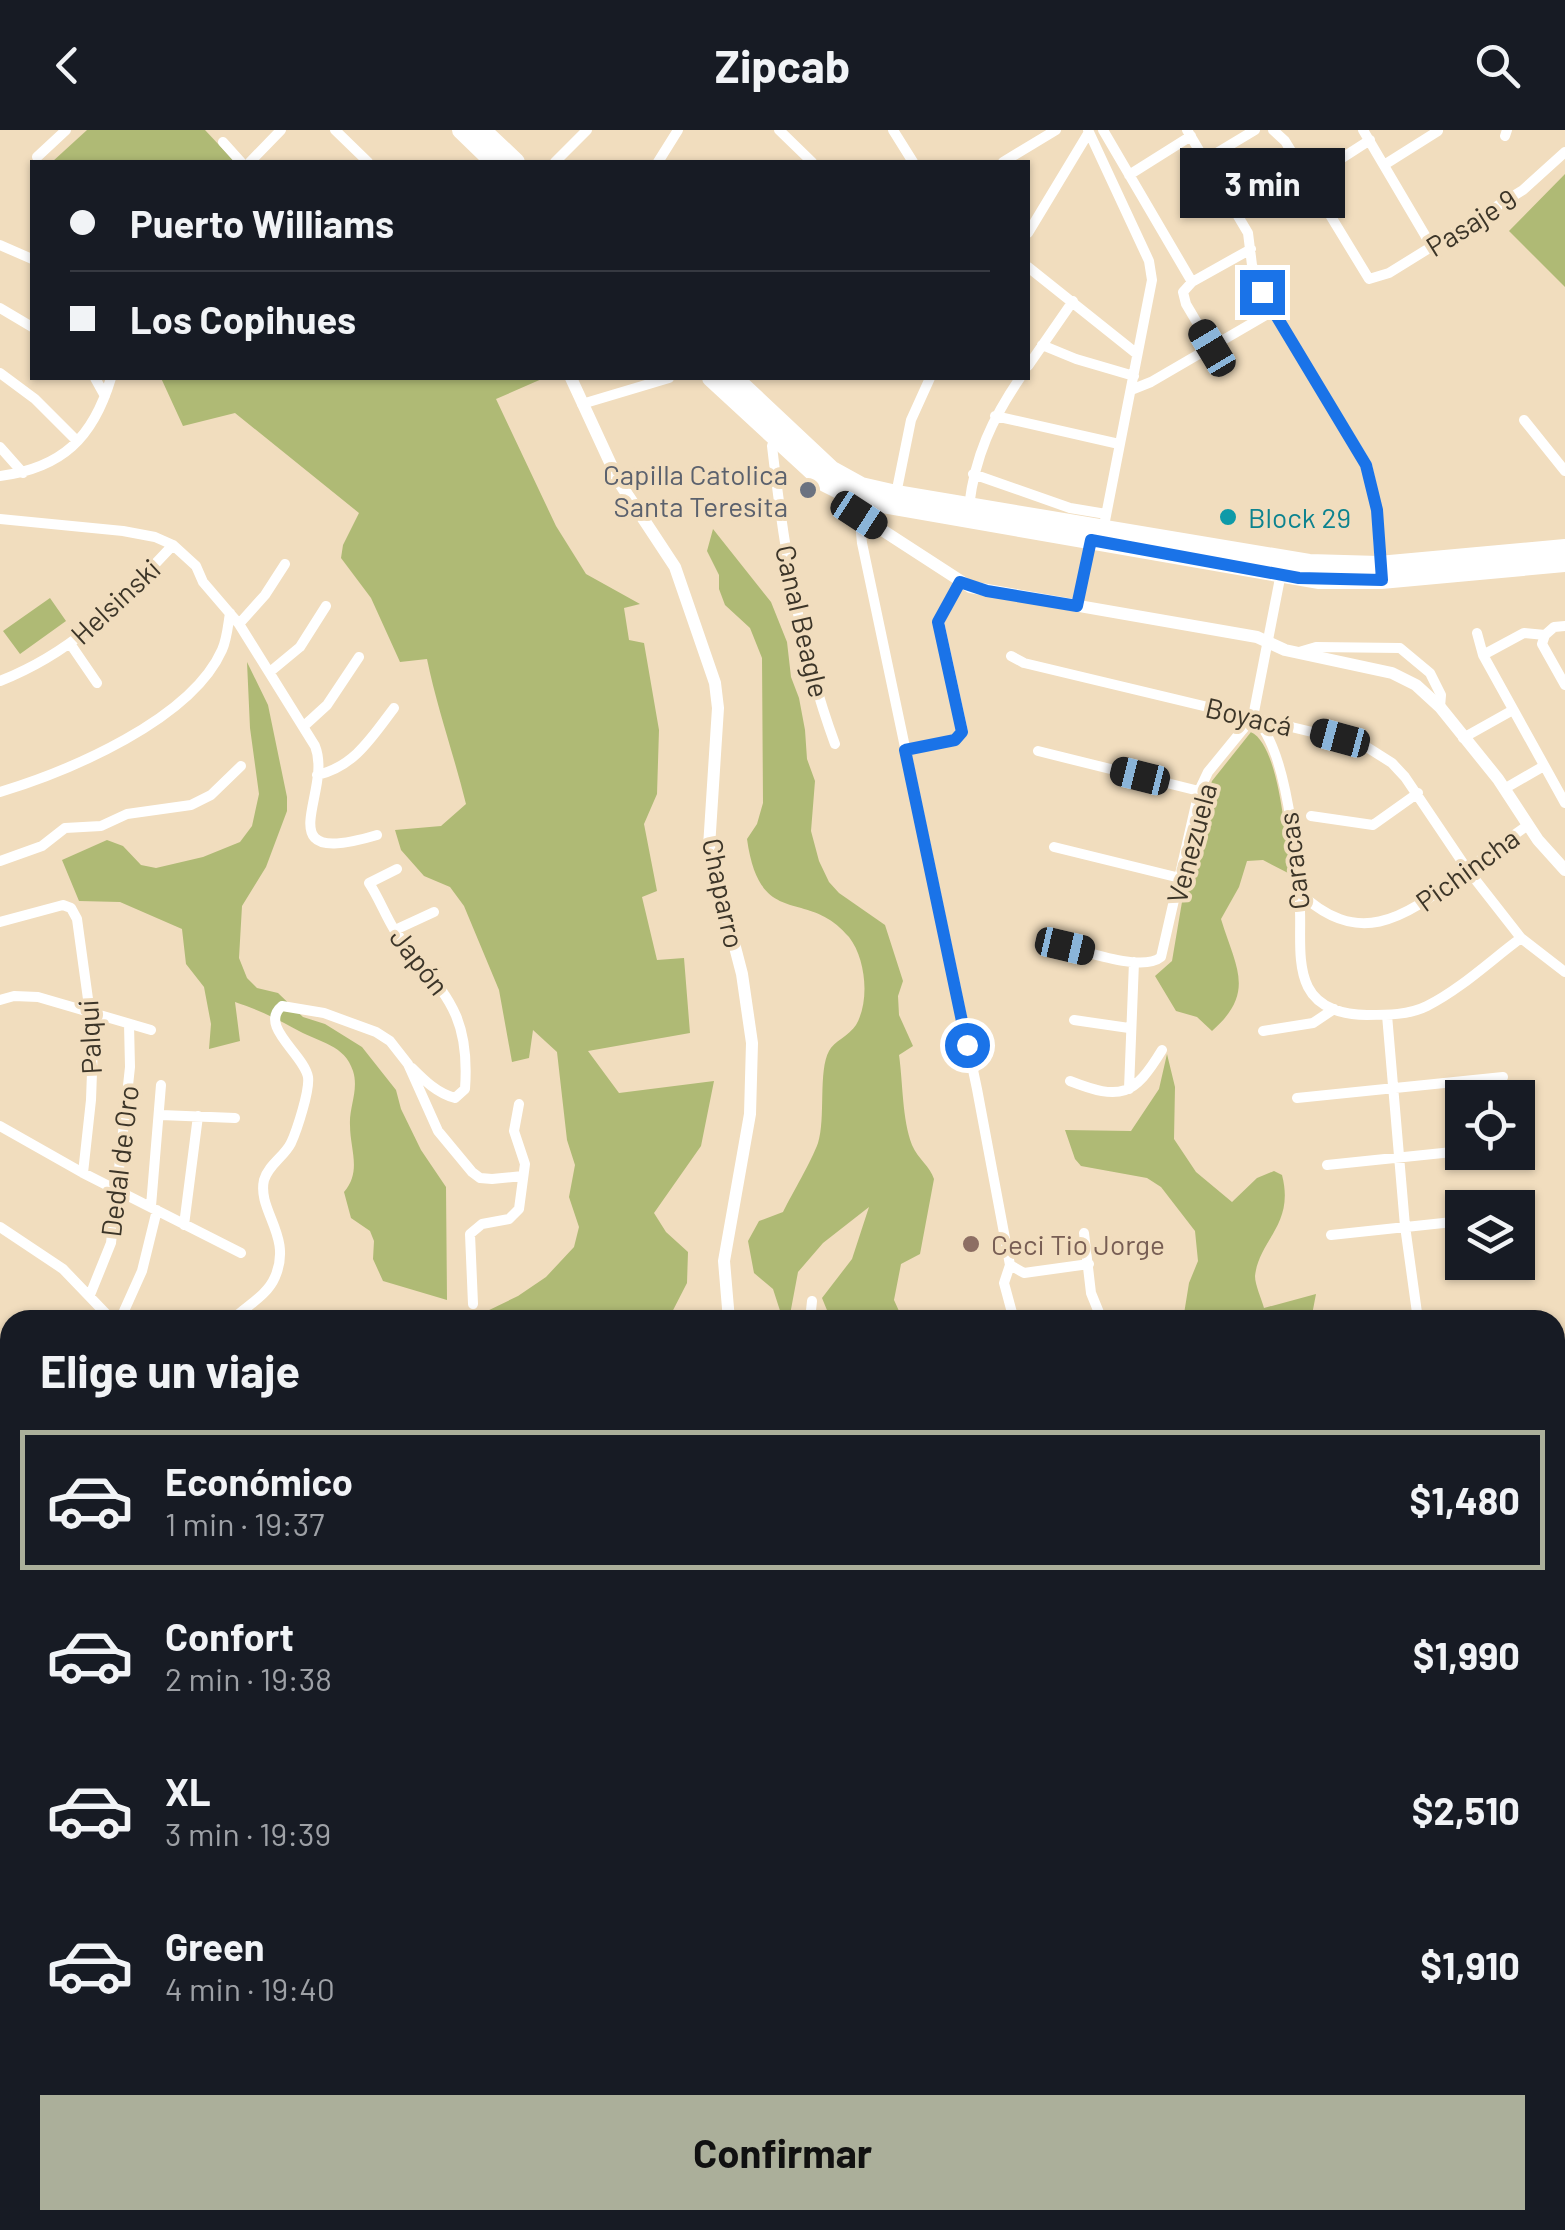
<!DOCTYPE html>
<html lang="es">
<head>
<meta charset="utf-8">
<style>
  body { margin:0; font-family:Barlow,sans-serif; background:#20242c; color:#f1f3f6; height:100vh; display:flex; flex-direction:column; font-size:38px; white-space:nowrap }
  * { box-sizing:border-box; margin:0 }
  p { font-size:32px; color:#9ea1a6 }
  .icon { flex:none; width:55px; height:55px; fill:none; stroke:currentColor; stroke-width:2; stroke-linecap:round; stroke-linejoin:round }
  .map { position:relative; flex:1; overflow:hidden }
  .drawer { position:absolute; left:0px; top:1180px; width:1565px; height:920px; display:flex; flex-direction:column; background:#171b24; border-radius:30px 30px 0 0; box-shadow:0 2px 8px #0004 }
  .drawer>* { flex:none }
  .hud { position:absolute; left:30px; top:30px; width:1000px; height:220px; border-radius:0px; box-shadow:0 2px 8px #0004; display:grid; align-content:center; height:220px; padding:0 40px; background:#171b24 }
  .tools { position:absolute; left:1445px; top:950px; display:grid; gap:20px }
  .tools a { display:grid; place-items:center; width:90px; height:90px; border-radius:0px; background:#171b24; box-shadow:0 2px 8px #0004; font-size:50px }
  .end { position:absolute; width:45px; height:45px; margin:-22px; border:12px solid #1a73e8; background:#fff; box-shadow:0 0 0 5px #fff }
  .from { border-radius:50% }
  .bubble { position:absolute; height:70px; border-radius:0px; background:#171b24; box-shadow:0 2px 8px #0004; font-size:32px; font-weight:700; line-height:70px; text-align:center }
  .car { position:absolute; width:30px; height:60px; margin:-30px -15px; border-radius:12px; box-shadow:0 0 8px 2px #0007; background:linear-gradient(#222 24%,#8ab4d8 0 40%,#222 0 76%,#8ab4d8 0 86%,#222 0) }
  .hud b { display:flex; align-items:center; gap:35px; height:95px; font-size:38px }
  .hud b+b { border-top:2px solid #363941 }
  .hud i { width:25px; height:25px; background:#f1f3f6 }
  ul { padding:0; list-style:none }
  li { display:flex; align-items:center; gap:30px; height:140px; margin:0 20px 15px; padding:0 20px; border:5px solid transparent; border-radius:0px }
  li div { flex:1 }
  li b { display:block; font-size:38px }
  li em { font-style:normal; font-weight:700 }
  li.selected { border-color:#abaf9a }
  li>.icon { width:90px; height:90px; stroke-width:1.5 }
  h2 { padding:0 40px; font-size:45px; line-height:120px }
  .action { display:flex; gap:20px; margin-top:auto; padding:20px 40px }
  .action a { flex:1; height:115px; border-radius:0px; background:#abaf9a; color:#111; font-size:40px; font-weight:700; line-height:115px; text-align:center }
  header { display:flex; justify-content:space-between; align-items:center; height:130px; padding:0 40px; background:#171b24; font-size:45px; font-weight:700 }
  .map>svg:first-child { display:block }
</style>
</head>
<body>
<header><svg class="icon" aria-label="back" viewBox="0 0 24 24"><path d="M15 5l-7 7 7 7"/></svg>Zipcab<svg class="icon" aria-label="search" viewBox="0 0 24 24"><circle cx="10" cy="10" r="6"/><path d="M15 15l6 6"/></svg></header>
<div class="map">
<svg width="1565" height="2100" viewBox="0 0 1565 2100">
  <rect width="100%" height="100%" fill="#f1ddbe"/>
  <!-- green -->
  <path fill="#afba75" d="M87,0h118l30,32h-183z
    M1565,44v113l-56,-56z
    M161,248h383l-48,21 60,127 30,48 54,30 -16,4 5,32 15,3 15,87 -2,64 -13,30 13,67 -15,6 15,63 27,-2 6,75 -102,18 31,42 95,-12 -13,65 -47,67 12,19 22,20 -1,31 -19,37h-183l-2,-7 35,-17 28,-19 28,-30 5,-20 -10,-30 6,-32 -8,-25 -10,-88 -24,-22 -4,28 -17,4 -13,-72 -35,-84 -14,-19 -26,-11 -23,-26 -6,-20 46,-4 25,-22c-12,-49 -29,-96 -39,-145l-27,3 -29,-64 -30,-40 2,-13 16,-32 -124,-100 -52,13z
    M713,399l58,73 16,40 4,35 8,21 6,32 2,29 8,22 -4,50 8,30 10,21 10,11 46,32 18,56 -5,15 1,19 14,31 -14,9c4,28 3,64 13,90 6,14 18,21 22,34l-14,75 -19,10 -7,36 9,20h-72l-9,-22 30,-39 17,-52 -46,36 -25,29 -9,48h-6l-10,-31 -19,-16 -6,-32 11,-20 24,-9c10,-20 28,-50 35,-69 8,-24 0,-72 11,-92 5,-10 20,-15 27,-26 14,-24 10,-66 -7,-88 -42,-51 -89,-5 -102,-98l10,-15 6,-21 -1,-145 -12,-30 -25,-23 -6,-16v-14l-12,-24z
    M50,468l16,23 -46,33 -17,-23z
    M247,532l21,43 19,92v14l-21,56 -24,39 -3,52 8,20 10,10 21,5 25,24 22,7 37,23 34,43 5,19 20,41 25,37 1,113 -64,-19 -10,-22 1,-18 -4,-10 -19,-13 -7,-26c18,-21 6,-42 6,-67 -1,-18 9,-35 3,-54 -8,-26 -34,-29 -54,-40 -22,-12 -40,-21 -64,-29l5,39 -31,8 2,-25 -7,-37 -18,-23 -4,-35 -62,-27 -41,-1 -17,-41 45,-20 16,6 18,19 15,3 47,-11 37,-15 12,-16 7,-32 -9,-66z
    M1251,602c29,14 35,111 39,142l-27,-14 -16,1 -8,26 -18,32c15,49 35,73 -9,112l-15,-14 -21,-6 -21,-35 17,-15 11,-65 25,-104 4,-11z
    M1167,924l8,33 -1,52 22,33 36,30 25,-24 17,-7 8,4c13,50 -23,64 -27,101 0,9 7,24 9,32l52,-14 -5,26h-128l6,-37 9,-22 -3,-30 -34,-44 -14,-9 -66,-12 -6,-7 -10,-29 66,1 28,-42z
    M38,2090h144l4,10h-144z"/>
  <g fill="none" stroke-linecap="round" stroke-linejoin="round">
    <!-- stream -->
    <path stroke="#5096ba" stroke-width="2.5" d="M1555,1645l10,55
      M1555,2065l10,-7
      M1514,2100l11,-10"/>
    <!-- minor -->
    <path stroke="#fff" stroke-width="10" d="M335,0l33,32
      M779,0l33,32
      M893,0l20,32
      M1088,0l61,131 3,19 -49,251
      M1103,0l89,152
      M1187,0l61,103 4,32 10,28 105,172 10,45 3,59
      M1273,0l12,11 84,138 20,-6 134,-83 42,-38
      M1363,0l69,117
      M1505,6l2,-6
      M223,12l18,20
      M37,27l29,-27
      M1205,30l50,-30
      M250,32l31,-32
      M555,32l32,-32
      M658,32l20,-32
      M1003,32l53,-32
      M1384,35l54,-34
      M1129,45l62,-39
      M1308,50l62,-40
      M1028,103l61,-101
      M0,115l32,14
      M1028,137l109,87
      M0,178l32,19
      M1042,215l34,14 58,17
      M1212,218l-26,-44 -3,-12 9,-10 59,-33
      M1028,236l45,-65
      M0,243l35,26 42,42
      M95,248l10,18
      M1131,260l20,-8 122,-71
      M582,274l87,-26
      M995,286l124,28
      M1524,290l41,51
      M775,307l-3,9c12,103 27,200 63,298
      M0,317l23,26
      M973,344l97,34 36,6
      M0,346c62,-8 93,-38 111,-98
      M896,364l15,-74 19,-42
      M969,376c6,-50 23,-87 51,-128
      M859,382l3,31 115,546 33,176
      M0,389l123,12 32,6 18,8 23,21 7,16 36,42 76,122c19,47 -52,123 62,89
      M1077,476l14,-66
      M239,494l26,-29 20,-31
      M1477,503l6,22 82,148
      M1545,505l-3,9 23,41
      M1545,505l9,-8 11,-1
      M71,515l26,38
      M1299,522l17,-5 84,1 30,25 11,22 -1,12
      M1483,525l41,-22 21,2
      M1011,526l13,7 338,81 30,19 13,14 62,92 54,69 44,34
      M271,541l29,-24 26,-41
      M0,551c78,-31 118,-78 173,-136
      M1255,589c33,30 42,146 45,192 1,23 -3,54 8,76 11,22 37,28 59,28 20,0 42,0 60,-9 34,-17 64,-46 94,-68
      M304,596l23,-21 32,-48
      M1463,608l50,-28
      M905,620l50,-10 8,-8 -24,-110 21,-40
      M1038,621l161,40
      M317,645c37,-8 55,-38 77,-67
      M1504,659l40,-23
      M0,662c69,-21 191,-72 222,-142 5,-11 6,-25 8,-37
      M1311,686l62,9 45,-32
      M1054,717l126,31
      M0,731l42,-15 23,-18 36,-2 26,-12 64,-9 20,-10 30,-29
      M397,739l-28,14c10,15 16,32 26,48 44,60 76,75 70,158l-10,9c-18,-5 -30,-17 -43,-30
      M1298,761c59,58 105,28 160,-14 23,-18 46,-35 70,-52
      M0,792l63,-17 8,3 6,11 11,80 6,17 -3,84 -8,73
      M395,800l39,-18
      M1065,816c22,6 78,26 96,11l38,-166 9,-19 45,-55 28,-144
      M0,870l14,-4 24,1 113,33
      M1387,885l18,211 13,94
      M1074,890l55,8
      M1263,901l50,-8 21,-14
      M1070,951c51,20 64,15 92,-31
      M1129,959l5,-127
      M1297,968l206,-21
      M161,985l74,3
      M0,996l83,47 158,80
      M1327,1035l135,-14
      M151,1076l10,-121
      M184,1095l14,-109
      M0,1097l63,42 49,51
      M1084,1103l7,60 11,27
      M1331,1105l131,-14
      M1010,1135l14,8 65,-9
      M1010,1135l-6,18 10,37
      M90,1165l21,-52 19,-176 -1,-43
      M473,1174l-3,-70 12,-10 27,-5 10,-10 6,-45 -11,-33 5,-27
      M120,1190l22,-49 15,-61
      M232,1190c14,-14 35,-24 43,-43 18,-41 -18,-66 -11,-97 5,-16 20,-23 27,-37 6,-13 19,-53 17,-66 -4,-23 -50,-51 -26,-71l42,7 52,19 14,9 18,23 30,67 34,41 8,6 12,1 31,-3
      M810,1190l2,-19
      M1555,1455l10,-30
      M1555,1473l9,36v24
      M0,1534l10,-8
      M0,1788l6,-1
      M910,2090l7,10
      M984,2090l4,10
      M242,2100l6,-10
      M622,2100l5,-10
      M669,2100l5,-10
      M856,2100l5,-10
      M1023,2100l3,-10
      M1174,2100l7,-10
      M1316,2100l5,-10"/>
    <!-- tertiary -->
    <path stroke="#fff" stroke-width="12" d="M571,248l48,104 56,85 40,116 3,25 -9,139 33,127 10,69 -2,71 -26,147 5,59
      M859,385l111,72 287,50 28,13 107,23 24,12 24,22 58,72 40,61 27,30
      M351,2090l3,10
      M746,2100l2,-10"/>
    <!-- secondary -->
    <path stroke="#fff" stroke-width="15" d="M0,2025l10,-16
      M214,2090l10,10
      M409,2090l1,10
      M262,2100l13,-10"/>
    <!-- primary -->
    <path stroke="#fff" stroke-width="18" d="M461,0l33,32
      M482,0l34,32
      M711,248l114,105 34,17 459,80h63l184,-17
      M734,248l98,92 29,16 35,8 413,69 70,2 186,-17"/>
  </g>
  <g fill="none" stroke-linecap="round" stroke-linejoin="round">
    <!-- route -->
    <path stroke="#1a73e8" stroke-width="12" d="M967,915l-62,-295 50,-10 7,-8 -24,-110 22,-40 27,9 90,15 14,-66 208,38 83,2 -5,-70 -11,-45 -104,-173"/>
  </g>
  <!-- markers -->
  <circle fill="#6b7280" stroke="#f1ddbe" stroke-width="4" cx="808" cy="360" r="10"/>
  <circle fill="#0f9aa8" stroke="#f1ddbe" stroke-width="4" cx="1228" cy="387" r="10"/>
  <circle fill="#8d6e63" stroke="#f1ddbe" stroke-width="4" cx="971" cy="1114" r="10"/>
  <g text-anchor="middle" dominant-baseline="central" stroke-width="8" stroke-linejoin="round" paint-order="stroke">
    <!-- street labels -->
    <g font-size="28" fill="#3c3528" stroke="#f1ddbe">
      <text transform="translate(1471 92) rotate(-32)">Pasaje 9</text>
      <text transform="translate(115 471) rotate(-43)">Helsinski</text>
      <text transform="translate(803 491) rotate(77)">Canal Beagle</text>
      <text transform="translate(1249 586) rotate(13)">Boyacá</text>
      <text transform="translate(1191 713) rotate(-75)">Venezuela</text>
      <text transform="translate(1293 731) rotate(-97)">Caracas</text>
      <text transform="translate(1467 739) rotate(-36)">Pichincha</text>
      <text transform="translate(724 763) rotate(78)">Chaparro</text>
      <text transform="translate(420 831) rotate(52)">Japón</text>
      <text transform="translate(89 907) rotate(-93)">Palqui</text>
      <text transform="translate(119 1031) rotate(-83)">Dedal de Oro</text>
    </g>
    <!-- worship labels -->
    <g font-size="28" fill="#5b616d" stroke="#f1ddbe" text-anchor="end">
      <text x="788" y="344">Capilla Catolica<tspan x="788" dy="32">Santa Teresita</tspan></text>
    </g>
    <!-- culture labels -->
    <g font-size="28" fill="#0d838f" stroke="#f1ddbe" text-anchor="start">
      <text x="1248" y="387">Block 29</text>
    </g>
    <!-- education labels -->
    <g font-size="28" fill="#785e54" stroke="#f1ddbe" text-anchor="start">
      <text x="991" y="1114">Ceci Tio Jorge</text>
    </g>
  </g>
</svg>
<div class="tools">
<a><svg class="icon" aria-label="locate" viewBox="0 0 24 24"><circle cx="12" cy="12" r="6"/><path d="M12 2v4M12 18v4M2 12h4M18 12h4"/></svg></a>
<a><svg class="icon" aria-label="layers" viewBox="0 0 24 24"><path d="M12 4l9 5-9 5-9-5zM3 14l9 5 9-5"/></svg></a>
</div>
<i class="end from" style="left:967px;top:915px"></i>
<i class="end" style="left:1262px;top:162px"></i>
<div class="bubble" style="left:1180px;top:18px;width:165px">3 min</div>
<i class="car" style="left:1212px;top:218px;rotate:329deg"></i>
<i class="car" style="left:859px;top:385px;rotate:123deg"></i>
<i class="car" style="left:1340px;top:608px;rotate:285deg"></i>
<i class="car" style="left:1140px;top:646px;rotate:284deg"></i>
<i class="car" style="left:1065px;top:816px;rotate:103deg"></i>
<div class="hud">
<b><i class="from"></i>Puerto Williams</b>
<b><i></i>Los Copihues</b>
</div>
<section class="drawer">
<h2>Elige un viaje</h2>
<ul>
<li class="selected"><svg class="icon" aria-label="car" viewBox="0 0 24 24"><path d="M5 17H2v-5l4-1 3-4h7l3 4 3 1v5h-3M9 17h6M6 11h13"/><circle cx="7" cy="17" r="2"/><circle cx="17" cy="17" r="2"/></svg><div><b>Económico</b><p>1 min · 19:37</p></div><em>$1,480</em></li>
<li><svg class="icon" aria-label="car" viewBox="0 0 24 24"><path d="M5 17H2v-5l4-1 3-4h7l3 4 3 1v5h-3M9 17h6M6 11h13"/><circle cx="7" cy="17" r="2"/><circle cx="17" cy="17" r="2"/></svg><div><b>Confort</b><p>2 min · 19:38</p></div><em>$1,990</em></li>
<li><svg class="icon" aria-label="car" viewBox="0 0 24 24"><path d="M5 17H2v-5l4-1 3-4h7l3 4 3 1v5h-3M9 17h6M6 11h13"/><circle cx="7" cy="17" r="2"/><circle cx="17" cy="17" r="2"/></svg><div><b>XL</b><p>3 min · 19:39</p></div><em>$2,510</em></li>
<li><svg class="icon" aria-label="car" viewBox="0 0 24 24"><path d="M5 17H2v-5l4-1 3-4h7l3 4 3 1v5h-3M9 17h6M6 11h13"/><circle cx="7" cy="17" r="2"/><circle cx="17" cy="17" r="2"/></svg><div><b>Green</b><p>4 min · 19:40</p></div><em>$1,910</em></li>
</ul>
<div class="action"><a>Confirmar</a></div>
</section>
</div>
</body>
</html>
